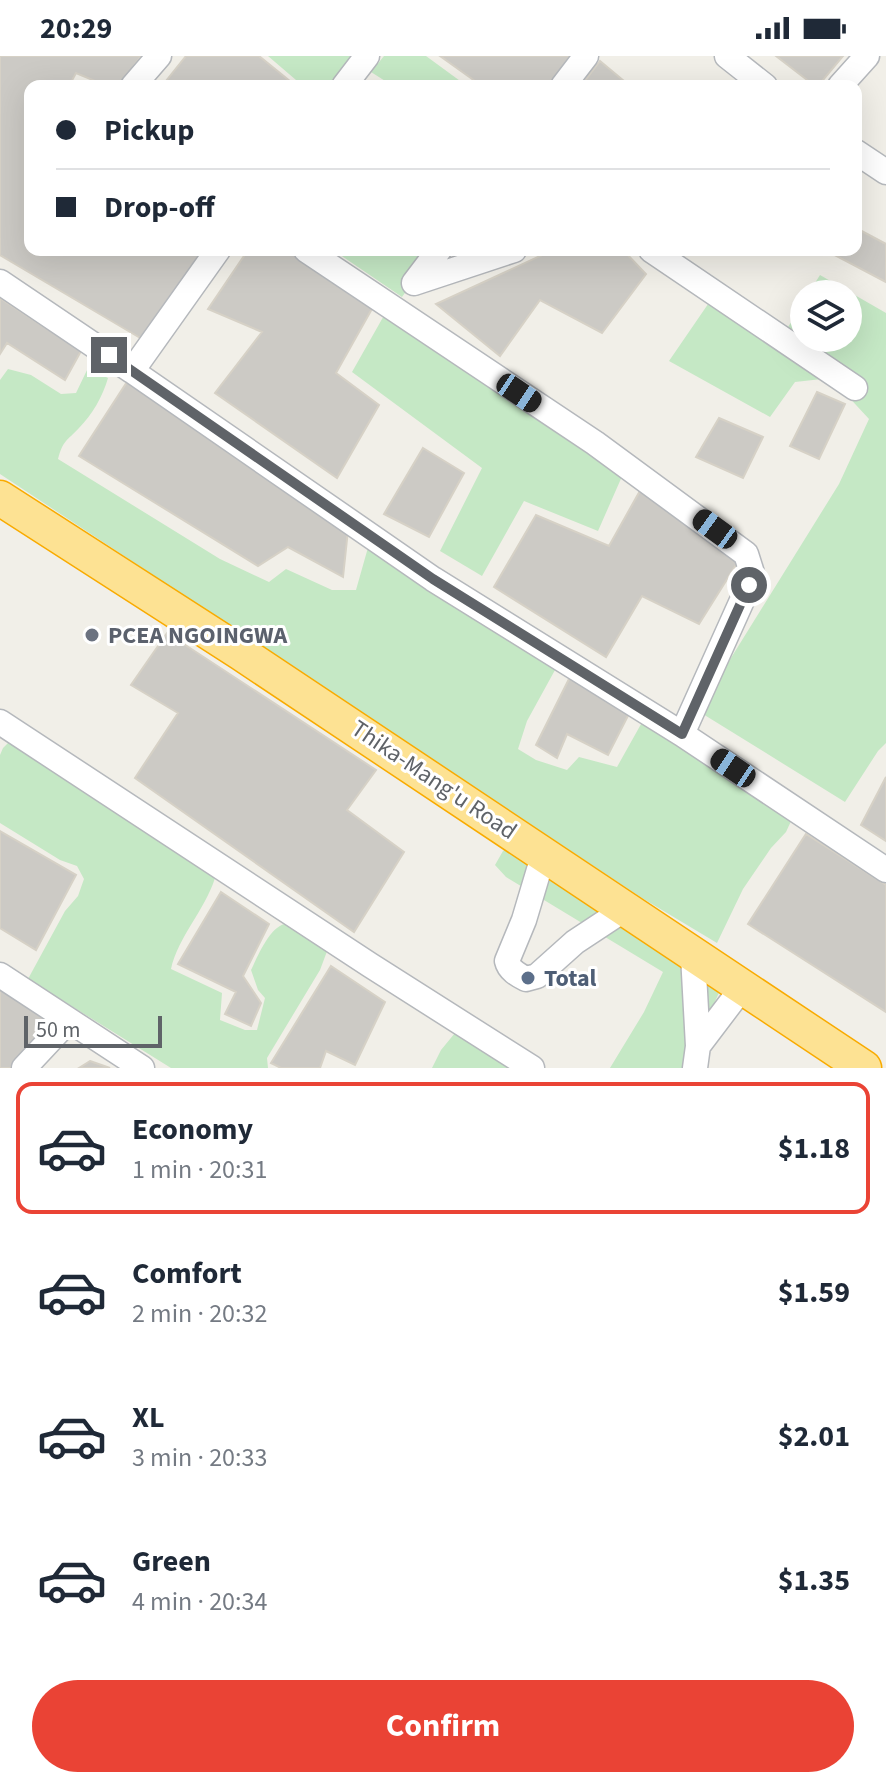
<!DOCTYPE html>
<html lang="en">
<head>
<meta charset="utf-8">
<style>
  body { margin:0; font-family:"Source Sans 3",sans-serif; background:#f6f6f7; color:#1f2937; height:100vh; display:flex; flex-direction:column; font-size:30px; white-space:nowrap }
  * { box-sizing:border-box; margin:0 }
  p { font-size:26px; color:#747a83 }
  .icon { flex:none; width:44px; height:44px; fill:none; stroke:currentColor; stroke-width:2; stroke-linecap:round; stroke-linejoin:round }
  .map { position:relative; height:1012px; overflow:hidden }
  .sheet { display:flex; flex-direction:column; background:#fff; flex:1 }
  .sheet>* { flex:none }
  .guide { position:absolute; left:24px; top:24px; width:838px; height:176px; border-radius:16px; box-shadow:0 8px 32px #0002; display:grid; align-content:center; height:176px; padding:0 32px; background:#fff }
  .controls { position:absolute; left:790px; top:224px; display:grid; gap:16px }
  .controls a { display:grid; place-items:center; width:72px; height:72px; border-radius:50%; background:#fff; box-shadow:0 8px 32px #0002; font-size:40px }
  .scale { position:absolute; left:24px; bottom:20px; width:138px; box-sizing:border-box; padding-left:8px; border:4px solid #5f6368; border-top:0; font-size:22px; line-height:28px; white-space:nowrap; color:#5f6368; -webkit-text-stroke:6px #fff; paint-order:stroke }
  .end { position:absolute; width:36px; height:36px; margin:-18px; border:10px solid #5f6368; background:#fff; box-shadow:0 0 0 4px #fff }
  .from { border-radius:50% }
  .car { position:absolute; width:24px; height:48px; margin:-24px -12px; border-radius:10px; box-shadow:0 0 6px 2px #0007; background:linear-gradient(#222 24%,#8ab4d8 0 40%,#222 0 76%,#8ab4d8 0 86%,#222 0) }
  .guide b { display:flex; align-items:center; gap:28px; height:76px; font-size:30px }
  .guide b+b { border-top:2px solid #e0e1e3 }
  .guide i { width:20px; height:20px; background:#1f2937 }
  ul { padding:14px 0 0; list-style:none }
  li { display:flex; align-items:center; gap:24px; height:132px; margin:0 16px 12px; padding:0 16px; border:4px solid transparent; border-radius:16px }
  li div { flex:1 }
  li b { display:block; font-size:30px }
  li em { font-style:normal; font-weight:700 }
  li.selected { border-color:#ea4335 }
  li>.icon { width:72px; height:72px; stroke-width:1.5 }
  .action { display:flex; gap:16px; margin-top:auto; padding:16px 32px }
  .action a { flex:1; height:92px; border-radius:48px; background:#ea4335; color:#fff; font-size:32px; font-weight:700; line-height:92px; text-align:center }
  .status { display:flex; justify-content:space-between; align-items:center; height:56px; padding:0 40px; background:#fff; direction:ltr }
  .status svg { height:22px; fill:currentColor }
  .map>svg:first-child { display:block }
</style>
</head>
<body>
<div class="status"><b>20:29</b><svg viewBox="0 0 49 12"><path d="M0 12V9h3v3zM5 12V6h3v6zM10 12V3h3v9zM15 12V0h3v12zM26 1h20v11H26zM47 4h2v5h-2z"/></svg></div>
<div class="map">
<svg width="886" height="1012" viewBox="0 0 886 1012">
  <rect width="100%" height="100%" fill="#f1efe8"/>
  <!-- green -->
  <path fill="#c5e8c5" d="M268,0h96l-23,30h-38z
    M384,0h42l41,30h-74l-22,-14z
    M333,194h103l-34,47z
    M820,219l66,38v430l-8,8 -33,51 -147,-91 141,-227 30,-65 -38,-41 -36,4 -25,35 -101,-56 48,-70 65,46 22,-36v37h44v-44h-40z
    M386,256l241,153 -29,66 -74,-30 -42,75 -42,-25 42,-83 -130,-96z
    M88,312l20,10c-5,18 -16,37 -29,50 -12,13 -16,12 -21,31l162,100 49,23 17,-13 46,21h24l13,-46 149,96 37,30 -28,51 -9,28 18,11 31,10 12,-13 38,10 28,-50 147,102 -6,13 -15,16 -28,41 -26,54 -75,-45 -642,-424v-94l8,-11 23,6 30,19 15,-1z
    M12,683l192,127 11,12c-10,32 -37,59 -44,91l51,24 -2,27 25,10h12l8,-32 -7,-8 -7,-20c6,-12 21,-50 39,-46 12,3 27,15 39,22l-9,24 -53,88 1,10h-97l-143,-89 37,-68 13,-15 6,-17 -7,-13 -17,-6 -60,-37v-68l3,-7z
    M515,788l207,142 -37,82h-75l34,-56 19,-40 -157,-95 -11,-12 8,-14z
    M455,977l63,35h-86l9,-18z"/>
  <!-- building -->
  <path fill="#cccac5" stroke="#d6d1c6" stroke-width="2" d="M0,0h141l-22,30h-12l-31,-13 -7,13h-39v71l-2,3 2,2v88h172l-55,92 -147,-87z
    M186,0h73l37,30h-134z
    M440,0h130l-21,30h-67z
    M776,0h67l-25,30h-3z
    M600,5l30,25h-49z
    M856,172l30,16v38l-61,-32h31z
    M248,194h49l76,57 -37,66 43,32 -42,73 -122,-85 47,-61 -54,-23z
    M553,194h70l23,24 -44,59 -62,-33 -40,56 -64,-52z
    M0,242l81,53 -16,29 -58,-37 -7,11z
    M127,326l174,113 47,35 -5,47 -55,-30 -30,19 -179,-110z
    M817,336l28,12 -26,55 -29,-13z
    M719,362l44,19 -20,41 -47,-21z
    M423,392l41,25 -35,64 -45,-23z
    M641,433l100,68 -42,67 -57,-28 -36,61 -112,-70 42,-72 73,31z
    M167,577l209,137 -29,40 57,42 -50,80 -219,-154 43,-65 -47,-28z
    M572,617l60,35 -24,47 -41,-21 -10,24 -21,-13z
    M886,721v64l-25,-16z
    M0,775l76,44 -40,75 -36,-22z
    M806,778l80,51v127l-138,-88z
    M221,836l48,32 -26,52 18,27 -10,23 -26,-12 11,-22 -58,-28z
    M331,910l54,36 -30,63 -29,-14 -6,17h-39l-10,-5z
    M0,934l51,29 -2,11 -39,38h-10z
    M90,1005l20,7h-31z"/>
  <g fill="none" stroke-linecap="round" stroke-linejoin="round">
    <defs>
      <path id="minor" d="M727,0l38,30
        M133,30l26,-30
        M344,30l23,-30
        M563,30l23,-30
        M840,30l27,-30
        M856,96l30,20
        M218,194l-86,121 301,208 249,155 204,136
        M306,194l289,193 151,111 6,19 -3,12 -67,149
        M651,194l204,138
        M0,226l132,89
        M414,227l100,-33
        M414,227l25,-33
        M0,666l370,243 162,103
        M544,797l-20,67 -17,41c2,9 11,14 19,18l11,-3 38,-34 50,-33
        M693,899l5,91 -3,22
        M0,919l142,93
        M698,990l44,-58
        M24,1012l44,-47"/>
      <path id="highway" d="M0,442l241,155 623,415"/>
    </defs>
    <!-- minor casing -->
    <use href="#minor" stroke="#b5b8bc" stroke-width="27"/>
    <!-- highway casing -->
    <use href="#highway" stroke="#f9ab00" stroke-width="37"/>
    <!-- minor -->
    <use href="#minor" stroke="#fff" stroke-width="24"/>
    <!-- highway -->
    <use href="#highway" stroke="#fde293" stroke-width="34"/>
  </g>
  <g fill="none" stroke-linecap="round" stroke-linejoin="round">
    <!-- route -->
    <path stroke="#5f6368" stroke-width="10" d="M109,299l324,224 249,155 67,-149"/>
  </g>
  <!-- markers -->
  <circle fill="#6b7280" stroke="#fff" stroke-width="3" cx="92" cy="579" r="8"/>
  <circle fill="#5c6f8a" stroke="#fff" stroke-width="3" cx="528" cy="922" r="8"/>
  <g text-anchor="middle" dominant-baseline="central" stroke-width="6" stroke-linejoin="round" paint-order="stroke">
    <!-- worship labels -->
    <g font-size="24" font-weight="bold" fill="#5b616d" stroke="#fff" text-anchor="start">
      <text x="108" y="579">PCEA NGOINGWA</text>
    </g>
    <!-- street labels -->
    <g font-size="24" fill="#5f6368" stroke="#fff">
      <text transform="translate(434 724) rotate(34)">Thika-Mang'u Road</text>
    </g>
    <!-- service labels -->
    <g font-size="24" font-weight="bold" fill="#4e5e75" stroke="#fff" text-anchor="start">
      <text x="544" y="922">Total</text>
    </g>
  </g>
</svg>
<div class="controls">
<a><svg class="icon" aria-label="layers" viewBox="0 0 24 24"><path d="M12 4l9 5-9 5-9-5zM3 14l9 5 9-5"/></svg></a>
</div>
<div class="scale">50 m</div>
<i class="end from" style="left:749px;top:529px"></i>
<i class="end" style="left:109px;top:299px"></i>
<i class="car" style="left:519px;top:337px;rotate:124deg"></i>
<i class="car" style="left:715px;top:473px;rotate:306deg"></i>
<i class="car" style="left:733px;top:712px;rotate:304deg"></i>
<div class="guide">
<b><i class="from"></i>Pickup</b>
<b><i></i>Drop-off</b>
</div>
</div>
<section class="sheet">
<ul>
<li class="selected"><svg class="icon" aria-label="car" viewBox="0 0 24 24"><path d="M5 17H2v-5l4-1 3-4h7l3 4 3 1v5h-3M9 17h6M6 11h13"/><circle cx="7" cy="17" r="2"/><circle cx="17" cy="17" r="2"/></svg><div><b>Economy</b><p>1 min · 20:31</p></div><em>$1.18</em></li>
<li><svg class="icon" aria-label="car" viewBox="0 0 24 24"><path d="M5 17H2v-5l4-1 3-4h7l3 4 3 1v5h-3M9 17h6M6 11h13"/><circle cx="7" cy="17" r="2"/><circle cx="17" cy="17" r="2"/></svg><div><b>Comfort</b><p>2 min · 20:32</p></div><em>$1.59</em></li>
<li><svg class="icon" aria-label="car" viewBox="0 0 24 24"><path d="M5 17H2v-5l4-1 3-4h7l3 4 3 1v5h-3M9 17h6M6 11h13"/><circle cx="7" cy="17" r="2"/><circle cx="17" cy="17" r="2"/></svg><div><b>XL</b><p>3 min · 20:33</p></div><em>$2.01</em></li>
<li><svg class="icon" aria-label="car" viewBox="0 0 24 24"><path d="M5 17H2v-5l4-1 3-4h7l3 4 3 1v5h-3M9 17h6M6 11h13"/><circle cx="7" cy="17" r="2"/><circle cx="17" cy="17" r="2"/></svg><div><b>Green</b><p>4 min · 20:34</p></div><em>$1.35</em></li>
</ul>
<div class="action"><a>Confirm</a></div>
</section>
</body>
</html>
